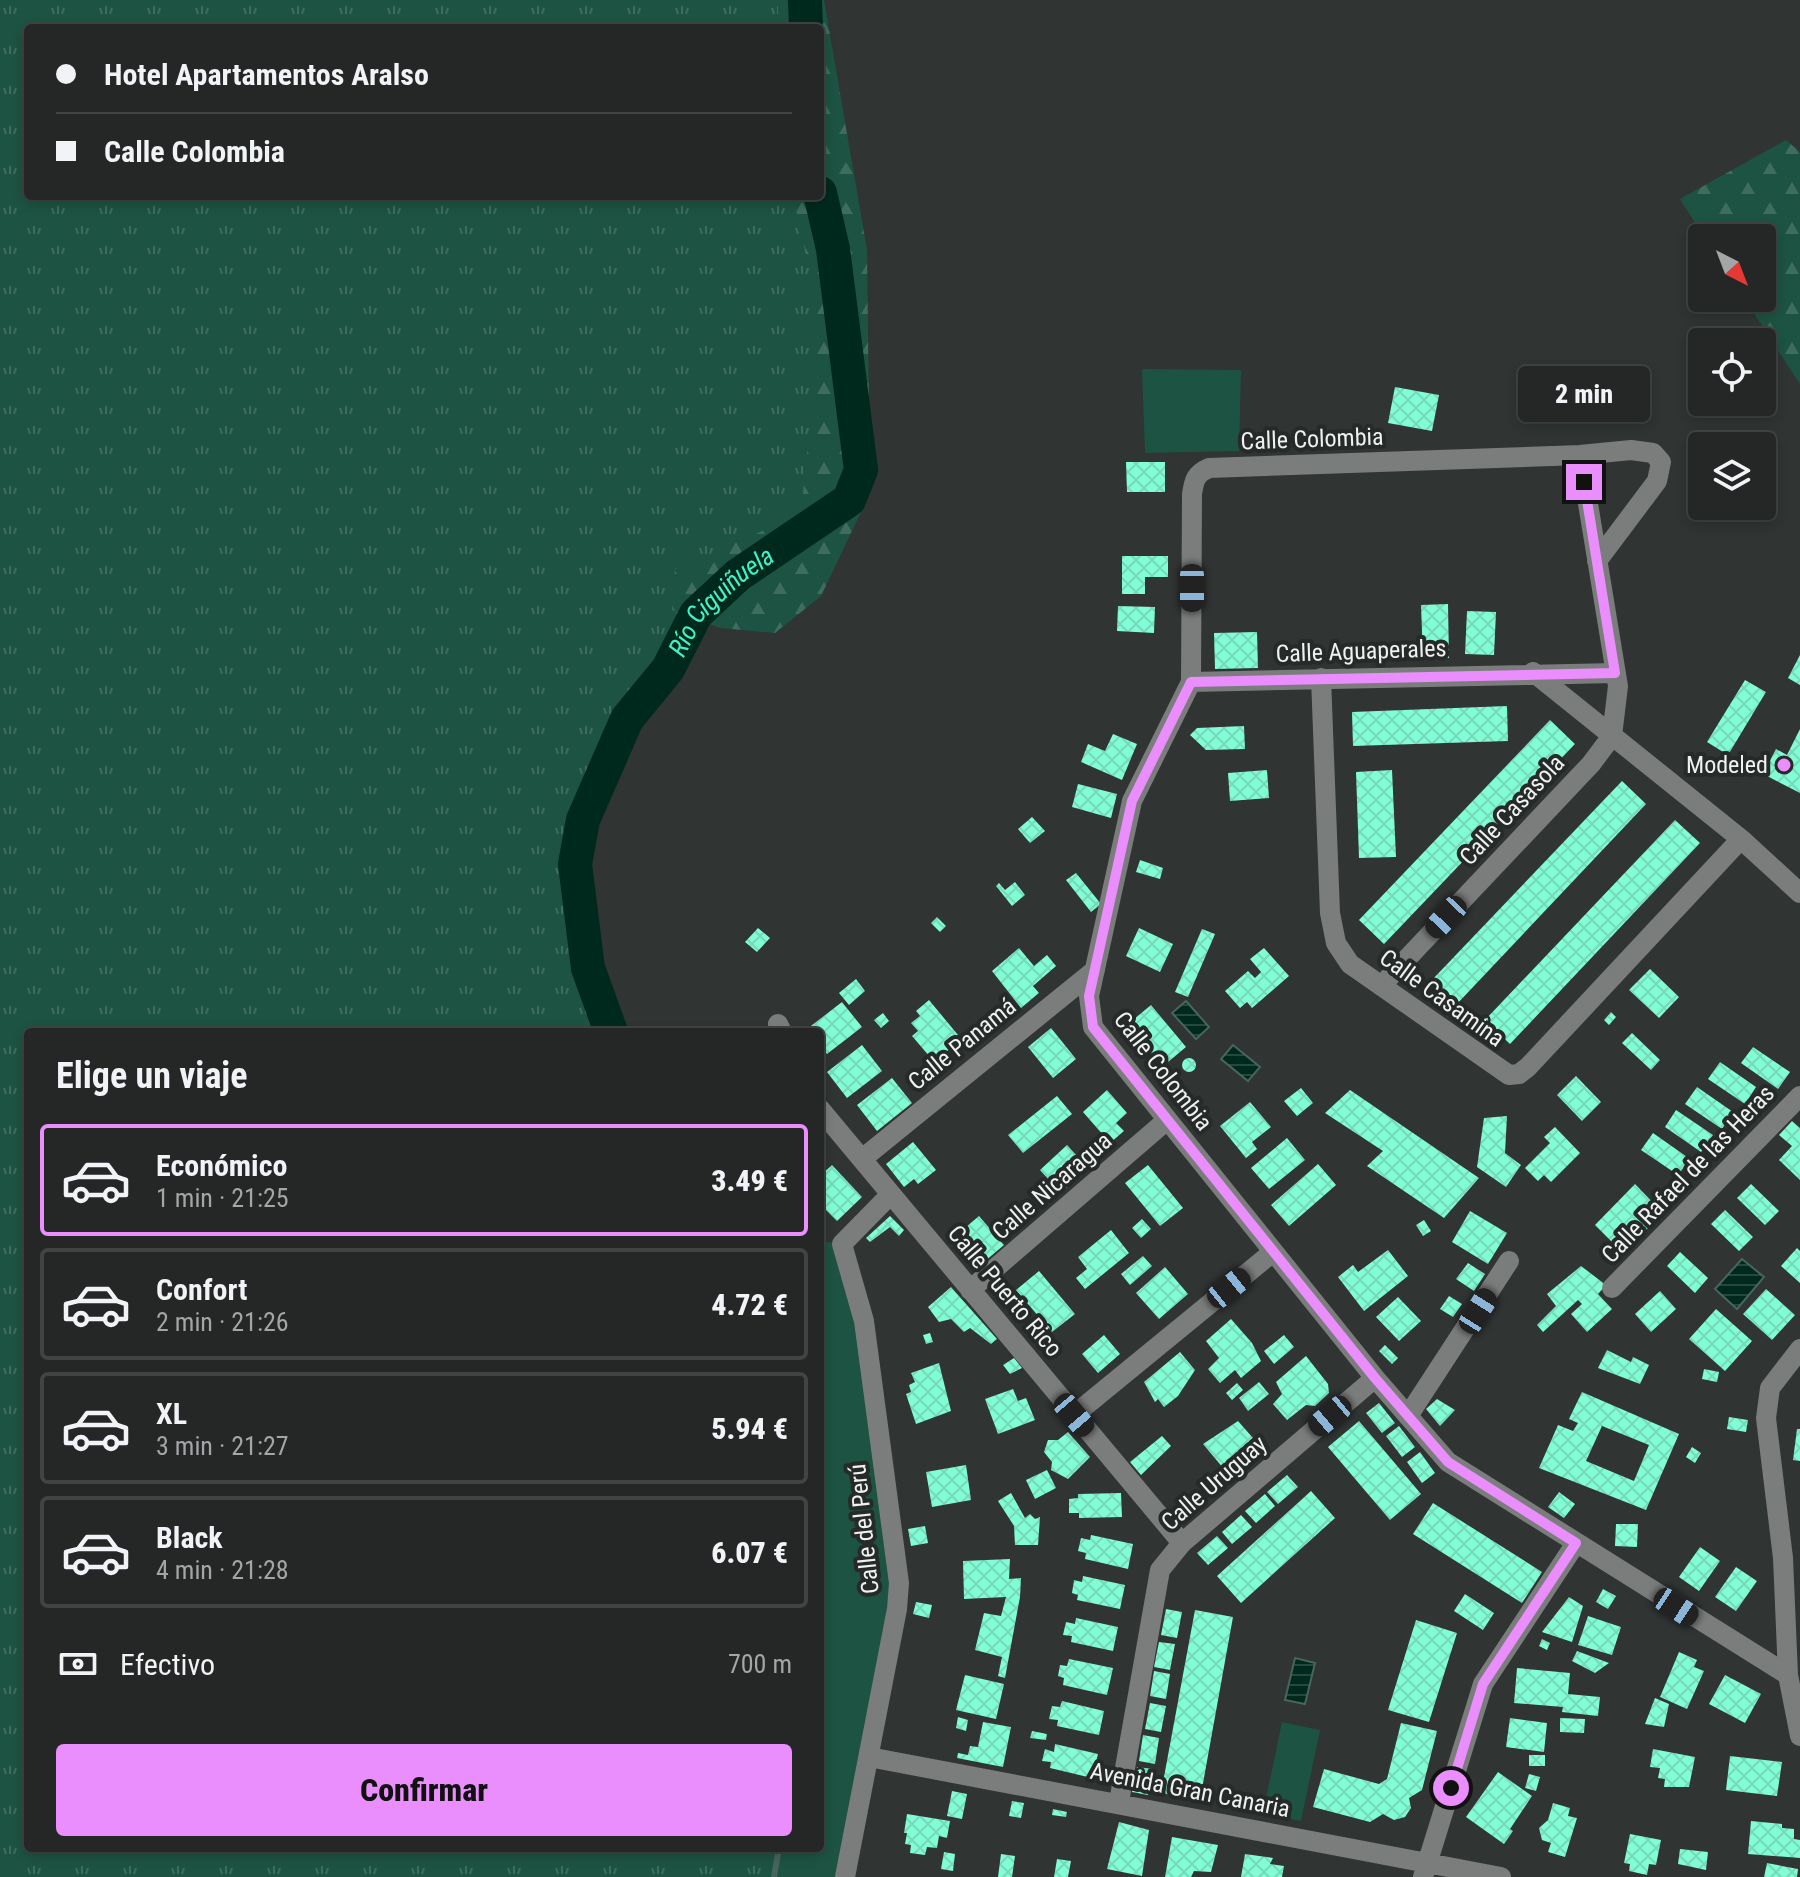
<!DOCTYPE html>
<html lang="es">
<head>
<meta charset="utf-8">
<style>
  body { margin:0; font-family:"Roboto Condensed",sans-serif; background:#303332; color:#f1f3f6; height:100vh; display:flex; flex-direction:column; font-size:30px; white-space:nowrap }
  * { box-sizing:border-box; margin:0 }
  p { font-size:26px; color:#a3a5a7 }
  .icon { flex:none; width:44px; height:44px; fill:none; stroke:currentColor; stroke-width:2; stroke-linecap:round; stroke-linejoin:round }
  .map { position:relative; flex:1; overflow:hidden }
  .drawer { position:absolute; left:24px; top:1028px; width:800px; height:824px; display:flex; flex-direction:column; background:#242726; border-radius:8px; box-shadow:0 4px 12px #0003,0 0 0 2px #414443 }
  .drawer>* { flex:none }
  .top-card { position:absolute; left:24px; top:24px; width:800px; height:176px; border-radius:8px; box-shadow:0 4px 12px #0003,0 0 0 2px #414443; display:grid; align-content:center; height:176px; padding:0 32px; background:#242726 }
  .needle { width:52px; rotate:138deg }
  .tools { position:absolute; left:1688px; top:224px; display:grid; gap:16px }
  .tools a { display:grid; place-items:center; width:88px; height:88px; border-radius:8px; background:#242726; box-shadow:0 4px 12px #0003,0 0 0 2px #414443; font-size:40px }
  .end { position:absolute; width:36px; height:36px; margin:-18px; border:10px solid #ea8dfd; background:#111; box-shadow:0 0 0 4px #111 }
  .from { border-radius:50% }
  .bubble { position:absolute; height:56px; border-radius:8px; background:#242726; box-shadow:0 4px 12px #0003,0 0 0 2px #414443; font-size:26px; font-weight:800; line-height:56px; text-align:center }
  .car { position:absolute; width:24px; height:48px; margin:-24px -12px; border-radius:10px; box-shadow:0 0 6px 2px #0007; background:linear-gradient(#222 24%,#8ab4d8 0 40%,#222 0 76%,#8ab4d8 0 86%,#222 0) }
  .top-card b { display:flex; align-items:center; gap:28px; height:76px; font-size:30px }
  .top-card b+b { border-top:2px solid #414443 }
  .top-card i { width:20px; height:20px; background:#f1f3f6 }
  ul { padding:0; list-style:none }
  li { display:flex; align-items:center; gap:24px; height:112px; margin:0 16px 12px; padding:0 16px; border:4px solid #414443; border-radius:8px }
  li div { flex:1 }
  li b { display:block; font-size:30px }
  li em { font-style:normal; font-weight:800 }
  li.selected { border-color:#ea8dfd }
  li>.icon { width:72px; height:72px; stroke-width:1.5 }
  h2 { padding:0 32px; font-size:36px; line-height:96px }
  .pay { display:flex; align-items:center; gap:20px; height:88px; padding:0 32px; font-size:30px }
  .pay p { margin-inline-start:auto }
  .action { display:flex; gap:16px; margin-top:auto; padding:16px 32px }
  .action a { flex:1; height:92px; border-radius:8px; background:#ea8dfd; color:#111; font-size:32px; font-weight:800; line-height:92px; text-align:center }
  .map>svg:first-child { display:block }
</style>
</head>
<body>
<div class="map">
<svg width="1800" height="1877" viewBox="0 0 1800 1877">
  <defs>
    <pattern id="grass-tufts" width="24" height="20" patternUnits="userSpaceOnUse" patternTransform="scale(2)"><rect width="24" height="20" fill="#1d5343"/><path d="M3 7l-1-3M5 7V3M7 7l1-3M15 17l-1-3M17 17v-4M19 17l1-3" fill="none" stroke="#3e6c5f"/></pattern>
    <pattern id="forest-firs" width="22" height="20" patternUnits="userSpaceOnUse" patternTransform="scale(2)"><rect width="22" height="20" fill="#1d5343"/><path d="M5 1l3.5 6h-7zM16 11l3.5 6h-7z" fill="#3e6c5f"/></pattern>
    <pattern id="water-rules" width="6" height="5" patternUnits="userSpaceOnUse" patternTransform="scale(2)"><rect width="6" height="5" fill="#00291e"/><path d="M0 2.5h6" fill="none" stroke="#26483f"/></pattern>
    <pattern id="building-cross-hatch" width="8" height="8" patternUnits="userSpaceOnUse" patternTransform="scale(2)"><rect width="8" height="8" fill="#81fdd6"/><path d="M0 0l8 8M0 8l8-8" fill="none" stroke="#76d9ba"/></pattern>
  </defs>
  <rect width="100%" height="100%" fill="#303433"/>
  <!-- grass -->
  <path fill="url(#grass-tufts)" d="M0,0h805l1,28h-778v168h792l41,274 -165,144 -28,55 -41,50 -44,101 -8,44 13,104 23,64h-583v816h751l-5,29h-774z"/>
  <!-- forest -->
  <path fill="url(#forest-firs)" d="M778,0h46l43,250 3,243 -49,103 -46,37 -55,-5 -48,-18 3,-41 92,-40 35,-26 8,-79 1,-146 -18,-82h27v-168h-42z
    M1786,140l14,12v232l-56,-86h18v-60h-57l-25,-39z"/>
  <!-- green -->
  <path fill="#1d5343" d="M1142,369l99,1 -2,81 -94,2z
    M820,1241l22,3 57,339 -54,294h-71l5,-29h41z
    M1282,1722l38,8 -19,91 -38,-8z"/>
  <!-- water -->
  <path fill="url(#water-rules)" stroke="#48655d" stroke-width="2" d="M1186,1001l23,26 -13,12 -24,-26z
    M1233,1045l27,22 -12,14 -27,-22z
    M1742,1259l22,18 -27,32 -22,-20z
    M1295,1658l20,5 -10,41 -20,-4z"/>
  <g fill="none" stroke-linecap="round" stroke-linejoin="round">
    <!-- stream -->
    <path stroke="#48655d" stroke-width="6" d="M774,1877l5,-29"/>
    <!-- river -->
    <g stroke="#00291e" stroke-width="34">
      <path d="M805,0l1,28"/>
      <path id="s1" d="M611,1032l-23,-64 -13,-104 8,-44 44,-101 41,-50 28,-55 42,-39 111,-75 12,-30 -28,-221 -13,-56"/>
    </g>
  </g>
  <!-- building -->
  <path fill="url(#building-cross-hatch)" fill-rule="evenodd" d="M1395,387l44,8 -7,36 -44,-8z
    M1126,462h39v30h-38z
    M1122,556h46v21h-23v17h-23z
    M1448,604l1,54 -26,1 -2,-54z
    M1118,606l37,1 -1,26 -37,-2z
    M1467,611l29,1 -2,43 -29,-1z
    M1257,632l1,36 -43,1 -1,-36z
    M1800,655v30l-12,-7z
    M1745,680l21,12 -38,63 -21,-13z
    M1507,706l1,35 -155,5 -1,-34z
    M1550,720l25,24 -191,200 -25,-24z
    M1244,726l1,23 -39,1 -16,-15 7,-7z
    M1800,729v64l-37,-19 13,-25 11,6z
    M1113,734l24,10 -15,36 -41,-18 7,-18 17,7z
    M1267,770l2,28 -39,3 -2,-28z
    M1392,770l4,87 -37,1 -3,-86z
    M1622,781l24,23 -190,201 -25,-24z
    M1078,784l39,10 -6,24 -39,-11z
    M1032,817l13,14 -15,12 -12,-14z
    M1675,820l25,23 -190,201 -25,-24z
    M1140,860l23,8 -3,11 -24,-7z
    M1076,873l25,31 -10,8 -25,-32z
    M1015,882l10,13 -13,11 -16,-20 3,-3 6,7z
    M937,917l9,9 -6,6 -9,-9z
    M758,928l12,10 -13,14 -12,-10z
    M1139,928l34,16 -13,28 -34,-16z
    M1202,929l13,5 -27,63 -13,-5z
    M1019,948l15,18 13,-11 9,11 -23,20 6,7 -18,15 -29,-37z
    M1264,948l25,28 -37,32 -5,-6 -7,6 -15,-17 23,-20 7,7 6,-6 -11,-13z
    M1650,969l29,28 -20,21 -30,-28z
    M856,979l9,12 -16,14 -10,-12z
    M929,1000l29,35 -10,8 3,4 -15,17 -24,-28 6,-5 -7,-8 9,-7 -4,-5z
    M842,1002l20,25 -35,27 -7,-9v-13l-13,-3z
    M1151,1005l35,42 -24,20 -35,-42z
    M1611,1012l5,5 -7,8 -5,-5z
    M883,1013l6,8 -8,7 -7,-8z
    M1051,1028l25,31 -23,19 -25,-31z
    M1632,1033l28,27 -9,10 -29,-27z
    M862,1045l20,26 -35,27 -20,-26z
    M1753,1047l37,25 -12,17 -37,-26z
    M1182 1065a7 7 0 1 1 14 0a7 7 0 1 1-14 0Z
    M1720,1062l36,25 -11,17 -37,-25z
    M1576,1076l25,26 -19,19 -25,-26z
    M892,1078l20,25 -35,28 -20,-26z
    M1697,1087l36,25 -11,17 -37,-25z
    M1301,1088l12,15 -16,13 -13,-15z
    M1107,1090l20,23 -11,10 8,8 -14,12 -27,-31z
    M1350,1090l129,88 -35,40 -77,-52 16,-15 -58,-38z
    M1057,1096l15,18 -49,39 -15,-18z
    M1250,1102l21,25 -19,15 5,7 -11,9 -26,-32z
    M1676,1110l37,25 -12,17 -36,-25z
    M1507,1116l-2,37 16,12 -15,22 -29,-20 7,-49z
    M1792,1121l8,7v52l-21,-20 13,-14 -13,-11z
    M1555,1127l25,26 -29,29 -7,-7 -6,6 -13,-13 25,-25 -6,-6z
    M1653,1133l37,26 -12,16 -37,-25z
    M1287,1138l18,22 -36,29 -18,-21z
    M913,1142l23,28 -18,14 -4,-5 -10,8 -18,-23z
    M1067,1145l21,23 -27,25 -21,-23z
    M1318,1164l18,21 -47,41 -18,-21z
    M832,1165l30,32 -25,24 -12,-12 -3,3 -2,-3v-33z
    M1148,1165l35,43 -23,18 -35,-43z
    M1635,1184l28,29 -40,40 -28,-28z
    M1751,1184l28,27 -14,14 -28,-27z
    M1725,1210l28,27 -14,14 -28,-27z
    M1470,1211l37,22 -19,31 -36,-22z
    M890,1216l14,14 -5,6 -9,-9 -20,15 -4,-4z
    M979,1216l25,29 -26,22 -25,-29z
    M1142,1219l9,10 -10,9 -9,-10z
    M1424,1220l7,11 -8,5 -7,-11z
    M1111,1230l18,23 -44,36 -9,-11 11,-9 -9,-12z
    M1797,1248l3,3v32l-19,-17z
    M1388,1250l20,26 -44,35 -26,-34 15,-12 5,7z
    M1680,1252l28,26 -13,15 -28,-27z
    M1143,1256l9,10 -22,19 -9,-11z
    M1468,1263l17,11 -11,17 -18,-12z
    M1581,1266l25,19 -8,9 14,15 -25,23 -16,-18 11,-10 -4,-4 -35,32 -6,-7 19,-19 -9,-12z
    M1165,1267l23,27 -29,25 -23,-26z
    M1039,1271l36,43 -23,18 -36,-42z
    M951,1287l46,52 -6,5 -21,-16 -6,4 -13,-13 -12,3 -11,-15z
    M1766,1289l29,26 -23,25 -29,-26z
    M1660,1291l16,18 -25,23 -16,-18z
    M1449,1296l13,8 -9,13 -13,-8z
    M1398,1297l23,24 -22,20 -23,-24z
    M1716,1309l36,32 -27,30 -36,-32z
    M1231,1319l21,24 9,18 -20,17 -6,-8 -15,13 -12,-14 11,-11 -13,-17z
    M930,1333l3,9 -7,2 -3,-9z
    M1104,1335l16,19 -22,19 -16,-19z
    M1284,1335l10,12 -20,17 -10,-13z
    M1385,1345l13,13 -6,6 -13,-13z
    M1607,1350l24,12 2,-5 16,8 -9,19 -42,-16z
    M1180,1352l15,18 -17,26 -14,11 -6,-8 -3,3 -11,-20z
    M1306,1356l22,28 1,9 -14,13 -9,-1 -19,15 -14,-16 9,-10 -6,-12z
    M1014,1358l8,10 -12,6 -7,-9z
    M939,1363l12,48 -35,13 -10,-30 5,-2 -2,-7 6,-3 -4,-9z
    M1704,1369l15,3 -2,10 -15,-3z
    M1259,1382l10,12 -21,17 -9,-13z
    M1237,1383l6,7 -11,10 -6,-7z
    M1013,1389l5,12 8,-3 9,22 -37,14 -13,-35z
    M1582,1392l97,42 -33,76 -107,-42 19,-43 15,6 5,-8 -9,-4zM1602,1426l47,19 -15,36 -48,-20z
    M1437,1399l18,11 -15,16 -14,-17z
    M1379,1403l16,20 -13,10 -16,-20z
    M1729,1417l19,3 -2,12 -19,-3z
    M1238,1421l15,17 -14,12 2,3 -8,7 6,7 -10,8 -26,-31z
    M1359,1421l62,73 -31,26 -62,-73z
    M1399,1426l16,21 -13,10 -16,-21z
    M1797,1429h3v32l-7,-1z
    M1068,1432l22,25 -22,22 -17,-9 1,-8 -8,-10 4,-12h10z
    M1162,1436l9,10 -30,29 -11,-13z
    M1692,1447l9,6 -6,10 -9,-6z
    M1420,1452l15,21 -13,10 -15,-21z
    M966,1465l5,35 -39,7 -6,-35z
    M1047,1470l9,18 -21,11 -9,-19z
    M1287,1475l11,12 -20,17 -11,-12z
    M1311,1491l24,27 -94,85 -24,-27z
    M1559,1492l16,12 -11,14 -16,-11z
    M1011,1493l14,25 5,-4 5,5 5,-2 -2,28h-23l-1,-19 -16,-25z
    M1121,1493l1,24 -43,1v-5h-10v-14l9,-1v-4z
    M1265,1494l10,12 -19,17 -11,-12z
    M1433,1503l109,69 -20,31 -109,-69z
    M1241,1515l11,12 -20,17 -10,-12z
    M1616,1524h22l-1,23 -22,-1z
    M925,1526l3,17 -17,3 -3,-17z
    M1091,1535l42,9 -5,25 -43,-10 1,-6 -8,-2 3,-13 9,2z
    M1217,1536l11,12 -20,17 -11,-12z
    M1700,1547l20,14 -21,30 -20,-14z
    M1010,1559l-1,20 12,-1 -1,19 -15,81 -7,-2 4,-19 -27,-7 9,-37 17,3 5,-19 -42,2 -1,-38z
    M1736,1567l21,14 -21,30 -21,-14z
    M1083,1576l42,9 -5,24 -43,-9 1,-5 -6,-2 2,-13 8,2z
    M1603,1589l13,7 -8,13 -12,-7z
    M1465,1594l29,19 -11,17 -29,-19z
    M1569,1597l14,9 -11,36 -30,-10z
    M916,1602l16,3 -3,13 -16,-4z
    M1166,1609l16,3 -5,26 -16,-3z
    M1195,1610l38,7 -33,183 -39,-7z
    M1588,1616l33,11 -9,28 -34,-10z
    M1076,1618l42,9 -5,24 -42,-9 1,-6 -9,-1 3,-13 9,2z
    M1416,1620l41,13 -28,89 -41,-12z
    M1542,1639l8,4 -3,7 -8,-4z
    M1159,1642l16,2 -5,26 -16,-3z
    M1577,1651l32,12 -14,10 -23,-12z
    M1679,1652l18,8 -3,7 10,4 -17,38 -27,-12z
    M1069,1659l44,9 -6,27 -44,-10 1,-7 -6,-2 2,-11 7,1z
    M1517,1668l53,5 -2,21 32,3 -2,19 -36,-4 1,-5 -49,-4z
    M1154,1671l16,3 -4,25 -16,-3z
    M965,1675l39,9 -8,35 -40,-9z
    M1725,1675l36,19 -16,29 -36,-19z
    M1655,1698l14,6 -5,23 -19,-3z
    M1062,1701l42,10 -5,24 -42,-9 1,-6 -9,-1 3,-13 8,1z
    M1150,1703l16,3 -5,26 -16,-3z
    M958,1717l10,3 -2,11 -10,-3z
    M1510,1718l37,5 -3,29 -38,-5z
    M1560,1718l25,1 -1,14 -24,-1z
    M983,1722l28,5 -8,40 -46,-9 1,-5 10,2 2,-9 8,1z
    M1401,1723l36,8 -15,59 -13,8 2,10 -6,9 -11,3 -11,-6 -13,8 -57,-15 11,-38 55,15 8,-5z
    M1032,1731l15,3 -1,6 -16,-2z
    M1143,1735l16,3 -4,26 -16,-3z
    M1055,1744l43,10 -6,24 -42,-10 1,-6 -9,-1 3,-12 9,3z
    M1653,1749l42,8 -6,30h-25l1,-8 -7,-1 2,-10 -10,-1z
    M1529,1755h16v11h-16z
    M1730,1756l52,6 -5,34 -51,-6z
    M1137,1767l16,2 -5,26 -16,-3z
    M1498,1772l34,24 -22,33 3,2 -9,13 -38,-27z
    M1529,1774l11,3 -4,14 -11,-3z
    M952,1791l15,3 -5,25 -15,-3z
    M1012,1801l12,2 -3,15 -12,-2z
    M1553,1803l17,5 -2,8 9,2 -12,39 -17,-5 3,-9 -9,-3 -3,-12 9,-8z
    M1053,1809l14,3 -1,5 -14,-2z
    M907,1814l43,7 -3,17 -8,-2 -2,12 -10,-1 -2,8 -15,-2 1,-8 -6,-1 2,-11h-3z
    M1751,1821l31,3v4l12,1v10l6,1v18l-52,-4z
    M1119,1822l30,8 -7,46 -35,-7z
    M1630,1834l31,6 -5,25 -7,-1 -2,11 -18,-4 1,-7 -6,-1z
    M1172,1837l46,8 -7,27 -17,-1 -3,6h-26z
    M1680,1849l28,3 -2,18 -28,-6z
    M944,1852l11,2 -2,17 -12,-2z
    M1001,1854l14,2 -3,21h-14z
    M1245,1854l28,4 -3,6 14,2 -2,11h-41z
    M1057,1859l14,2 -3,16h-14z
    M1767,1863l31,6 -1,8h-33z"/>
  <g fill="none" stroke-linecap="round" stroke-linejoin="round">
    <!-- minor -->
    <path stroke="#7b7d7c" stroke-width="20" d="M1597,561l60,-80 4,-19 -8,-9 -22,-3 -51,5 -371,13c-14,6 -15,13 -17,26l-1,188 -59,119 -43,195 4,31 282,351 73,84 340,213
      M1533,672l208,167 59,54
      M1321,678l9,235 6,30 14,21 159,111 10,-1 9,-7 213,-228
      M1191,682l424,-9
      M1381,986l210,-222 21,-28 6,-50 -38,-231
      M778,1024l4,8
      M820,1109l362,434
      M862,1159l233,-189
      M1612,1288l188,-192
      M970,1290l197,-170
      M1800,1349l-30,39 -4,30 17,140 5,117 12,61
      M1074,1415l199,-163
      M1408,1416l101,-155
      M869,1757l632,120
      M1119,1802l41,-232 22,-27 193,-165
      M845,1877l52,-268 2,-26 -35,-262 -22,-77 48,-49
      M1423,1877l60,-193 93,-141"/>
  </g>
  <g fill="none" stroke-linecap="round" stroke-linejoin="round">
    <!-- route -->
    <path stroke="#ea8dfd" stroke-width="10" d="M1451,1788l32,-104 93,-141 -128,-81 -73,-84 -282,-351 -4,-31 43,-195 59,-119 424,-9 -31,-191"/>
  </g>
  <!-- markers -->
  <circle fill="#ea8dfd" stroke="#262a29" stroke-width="3" cx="1784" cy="765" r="8"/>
  <g text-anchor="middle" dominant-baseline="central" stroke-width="8" stroke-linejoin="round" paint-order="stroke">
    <!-- street labels -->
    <g font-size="24" fill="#eff2f1" stroke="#262a29">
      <text transform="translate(1312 439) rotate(-2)">Calle Colombia</text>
      <text transform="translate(1361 651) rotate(-2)">Calle Aguaperales</text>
      <text transform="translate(1512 810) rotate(-47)">Calle Casasola</text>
      <text transform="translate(1442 998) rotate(36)">Calle Casamina</text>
      <text transform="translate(962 1044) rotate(-39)">Calle Panamá</text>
      <text transform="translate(1163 1071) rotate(52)">Calle Colombia</text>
      <text transform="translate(1688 1174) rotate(-46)">Calle Rafael de las Heras</text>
      <text transform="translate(1052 1186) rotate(-41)">Calle Nicaragua</text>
      <text transform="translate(1005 1291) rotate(50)">Calle Puerto Rico</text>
      <text transform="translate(1214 1483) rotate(-41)">Calle Uruguay</text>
      <text transform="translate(864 1529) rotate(-96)">Calle del Perú</text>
      <text transform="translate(1190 1790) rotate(11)">Avenida Gran Canaria</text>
    </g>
    <!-- poi labels -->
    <g font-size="24" fill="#eff2f1" stroke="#262a29" text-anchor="end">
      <text x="1768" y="765">Modeled</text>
    </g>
    <!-- water labels -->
    <g font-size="26" font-style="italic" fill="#41f3c4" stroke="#262a29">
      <text stroke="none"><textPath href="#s1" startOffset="480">Río Ciguiñuela</textPath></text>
    </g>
  </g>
</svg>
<div class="tools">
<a><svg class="needle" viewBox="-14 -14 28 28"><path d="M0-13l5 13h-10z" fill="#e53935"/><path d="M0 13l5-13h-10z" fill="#a3a5a7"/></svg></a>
<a><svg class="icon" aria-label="locate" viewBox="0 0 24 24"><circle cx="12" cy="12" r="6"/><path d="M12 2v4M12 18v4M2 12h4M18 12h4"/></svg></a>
<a><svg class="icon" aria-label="layers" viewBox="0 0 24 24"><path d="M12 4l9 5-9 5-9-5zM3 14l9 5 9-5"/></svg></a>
</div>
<i class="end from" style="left:1451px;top:1788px"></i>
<i class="end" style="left:1584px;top:482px"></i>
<div class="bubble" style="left:1518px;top:366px;width:132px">2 min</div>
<i class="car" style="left:1192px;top:588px;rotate:180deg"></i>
<i class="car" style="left:1446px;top:917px;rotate:223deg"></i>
<i class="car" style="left:1229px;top:1288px;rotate:51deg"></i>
<i class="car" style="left:1478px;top:1311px;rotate:32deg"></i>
<i class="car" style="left:1074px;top:1415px;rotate:140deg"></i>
<i class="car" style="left:1330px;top:1416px;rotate:230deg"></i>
<i class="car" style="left:1676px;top:1607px;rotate:123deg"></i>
<div class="top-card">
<b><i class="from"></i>Hotel Apartamentos Aralso</b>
<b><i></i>Calle Colombia</b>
</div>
<section class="drawer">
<h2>Elige un viaje</h2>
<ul>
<li class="selected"><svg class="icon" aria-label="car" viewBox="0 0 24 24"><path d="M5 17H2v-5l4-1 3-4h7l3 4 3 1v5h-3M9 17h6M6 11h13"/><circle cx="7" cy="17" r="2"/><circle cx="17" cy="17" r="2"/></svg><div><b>Económico</b><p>1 min · 21:25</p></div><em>3.49 €</em></li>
<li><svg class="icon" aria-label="car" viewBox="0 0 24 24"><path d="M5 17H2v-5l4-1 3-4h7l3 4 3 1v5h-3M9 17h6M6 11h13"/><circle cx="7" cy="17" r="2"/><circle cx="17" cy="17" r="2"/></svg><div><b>Confort</b><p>2 min · 21:26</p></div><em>4.72 €</em></li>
<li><svg class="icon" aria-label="car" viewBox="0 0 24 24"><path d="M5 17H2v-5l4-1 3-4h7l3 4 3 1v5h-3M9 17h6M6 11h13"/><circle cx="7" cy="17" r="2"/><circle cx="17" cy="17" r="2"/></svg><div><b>XL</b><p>3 min · 21:27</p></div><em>5.94 €</em></li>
<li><svg class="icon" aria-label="car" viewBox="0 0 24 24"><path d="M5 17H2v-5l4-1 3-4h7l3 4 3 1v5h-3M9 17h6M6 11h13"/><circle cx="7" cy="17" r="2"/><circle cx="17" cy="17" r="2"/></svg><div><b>Black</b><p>4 min · 21:28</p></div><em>6.07 €</em></li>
</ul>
<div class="pay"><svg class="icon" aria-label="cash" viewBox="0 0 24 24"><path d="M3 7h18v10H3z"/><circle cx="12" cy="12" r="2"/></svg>Efectivo<p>700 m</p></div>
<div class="action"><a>Confirmar</a></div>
</section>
</div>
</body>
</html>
